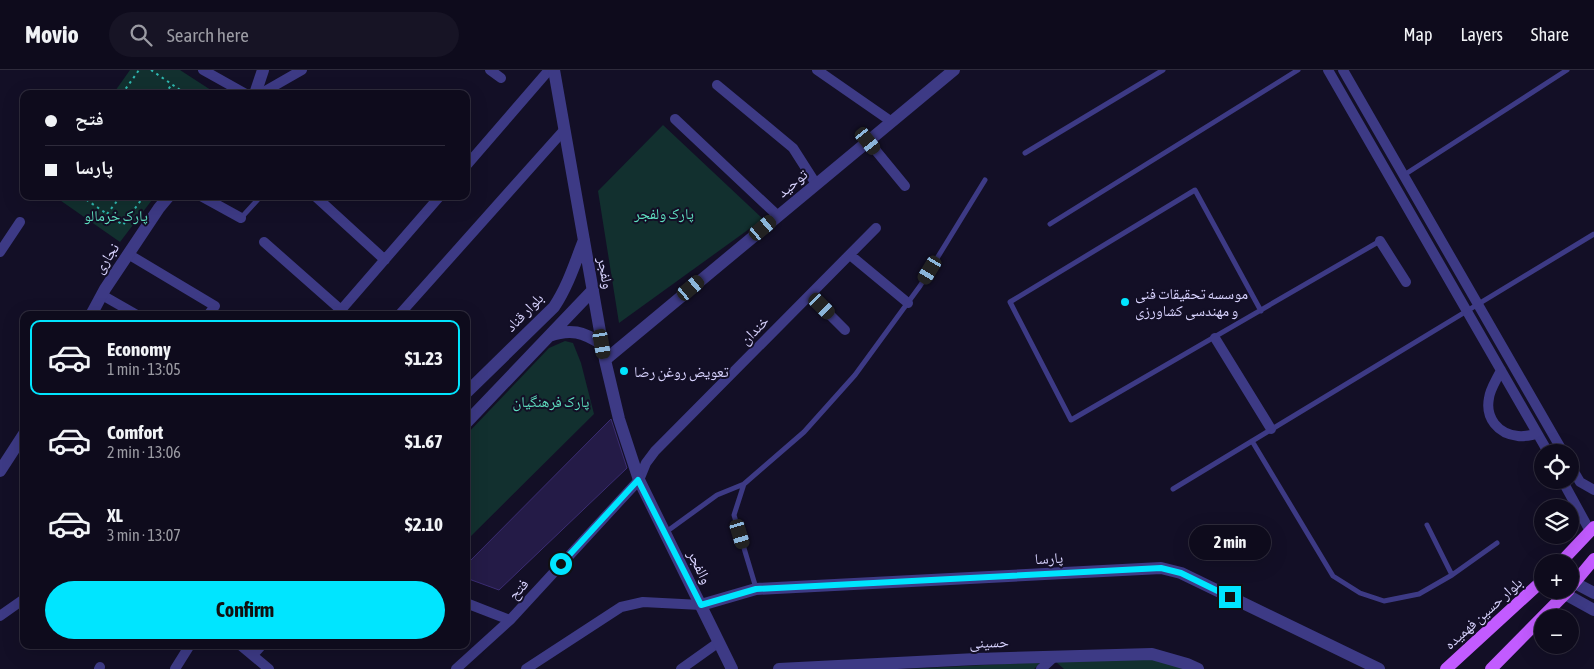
<!DOCTYPE html>
<html lang="en">
<head>
<meta charset="utf-8">
<style>
  body { margin:0; font-family:"Asap Condensed","Noto Naskh Arabic",sans-serif; background:#171425; color:#f1f3f6; height:100vh; display:flex; flex-direction:column; font-size:19px; white-space:nowrap }
  * { box-sizing:border-box; margin:0 }
  p { font-size:16px; color:#9b9ba3 }
  .icon { flex:none; width:28px; height:28px; fill:none; stroke:currentColor; stroke-width:2; stroke-linecap:round; stroke-linejoin:round }
  .map { position:relative; flex:1; overflow:hidden }
  .drawer { position:absolute; left:20px; top:241px; width:450px; height:338px; display:flex; flex-direction:column; background:#0e0b1c; border-radius:10px; box-shadow:0 5px 20px #0002,0 0 0 1px #2e2b3b }
  .drawer>* { flex:none }
  .guide { position:absolute; left:20px; top:20px; width:450px; height:110px; border-radius:10px; box-shadow:0 5px 20px #0002,0 0 0 1px #2e2b3b; display:grid; align-content:center; height:110px; padding:0 25px; background:#0e0b1c }
  .buttons { position:absolute; left:1534px; top:374px; display:grid; gap:10px }
  .buttons a { display:grid; place-items:center; width:45px; height:45px; border-radius:50%; background:#0e0b1c; box-shadow:0 5px 20px #0002,0 0 0 1px #2e2b3b; font-size:25px }
  .end { position:absolute; width:22px; height:22px; margin:-11px; border:6px solid #00e5ff; background:#111; box-shadow:0 0 0 2px #111 }
  .from { border-radius:50% }
  .bubble { position:absolute; height:35px; border-radius:18px; background:#0e0b1c; box-shadow:0 5px 20px #0002,0 0 0 1px #2e2b3b; font-size:16px; font-weight:700; line-height:35px; text-align:center }
  .car { position:absolute; width:15px; height:30px; margin:-15px -8px; border-radius:6px; box-shadow:0 0 4px 1px #0007; background:linear-gradient(#222 24%,#8ab4d8 0 40%,#222 0 76%,#8ab4d8 0 86%,#222 0) }
  .guide b { display:flex; align-items:center; gap:18px; height:48px; font-size:19px }
  .guide b+b { border-top:1px solid #2e2b3b }
  .guide i { width:12px; height:12px; background:#f1f3f6 }
  ul { padding:9px 0 0; list-style:none }
  li { display:flex; align-items:center; gap:15px; height:75px; margin:0 10px 8px; padding:0 15px; border:2px solid transparent; border-radius:10px }
  li div { flex:1 }
  li b { display:block; font-size:19px }
  li em { font-style:normal; font-weight:700 }
  li.current { border-color:#00e5ff }
  li>.icon { width:45px; height:45px; stroke-width:1.5 }
  .cta { display:flex; gap:10px; margin-top:auto; padding:10px 25px }
  .cta a { flex:1; height:58px; border-radius:30px; background:#00e5ff; color:#111; font-size:20px; font-weight:700; line-height:58px; text-align:center }
  header { display:flex; align-items:center; gap:30px; box-sizing:border-box; height:70px; padding:0 25px; background:#0e0b1c; border-bottom:1px solid #2e2b3b }
  header strong { font-size:24px }
  nav { display:flex; gap:28px; margin-inline-start:auto; font-size:18px }
  .search { width:350px; height:45px; background:#171425; display:flex; align-items:center; gap:12px; box-sizing:border-box; padding:0 18px; border-radius:28px; color:#9b9ba3; font-size:19px }
  .map>svg:first-child { display:block }
</style>
</head>
<body>
<header>
<strong>Movio</strong>
<div class="search"><svg class="icon" aria-label="search" viewBox="0 0 24 24"><circle cx="10" cy="10" r="6"/><path d="M15 15l6 6"/></svg>Search here</div>
<nav><a>Map</a><a>Layers</a><a>Share</a></nav>
</header>
<div class="map">
<svg width="1594" height="599" viewBox="0 0 1594 599">
  <rect width="100%" height="100%" fill="#130f26"/>
  <!-- green -->
  <path fill="#12302f" d="M130,0h50l37,24h-104z
    M663,55l100,94 -144,104 -21,-132z
    M54,126h101l-35,46z
    M565,271l8,2 8,20 13,51 -128,127v-106l83,-87z
    M1150,587l40,12h-126l-8,-7z
    M1041,592l-7,7h-127z"/>
  <!-- building -->
  <path fill="#241b47" stroke="#3b2d73" d="M611,349l16,49 -128,122 -33,-12v-13z"/>
  <g fill="none" stroke-linecap="round" stroke-linejoin="round">
    <!-- path -->
    <path stroke="#2fb8b0" stroke-width="2" stroke-dasharray="2.5 4" stroke-linecap="butt" d="M151,0l35,24
      M122,24l17,-24
      M165,24l7,-10
      M81,126l42,29 21,-29
      M107,144l14,-18"/>
    <!-- service -->
    <path stroke="#3d3a85" stroke-width="5" d="M1025,83l138,-83
      M1404,105l163,-105
      M241,148l20,-22
      M1050,154l248,-154
      M1261,241l-66,-121 -185,112 61,118 309,-179
      M1252,371l81,135 27,17 24,8 35,-7 33,-19 -25,-50
      M1173,419l421,-255
      M666,462l51,-37 27,-11
      M1452,505l45,-32
      M756,518l-22,-73 10,-31 60,-52 51,-57 65,-89 65,-106"/>
    <!-- minor -->
    <path stroke="#3d3a85" stroke-width="10" d="M203,0l43,24
      M490,0l11,8
      M817,0l75,52
      M1328,0l220,382
      M1343,0l220,382
      M717,15l76,63 23,36
      M260,24l42,-24
      M675,49l103,97
      M868,71l37,45
      M466,96l83,-96
      M201,126l40,22
      M315,126l70,64
      M1380,171l26,41
      M264,172l77,68 99,-114
      M0,182l20,-30
      M128,184l87,52 -7,9
      M850,185l58,48
      M102,225l35,20
      M810,225l35,35
      M399,245l166,-186
      M1215,268l56,91
      M1501,300c-4,9 -11,19 -12,28 -4,20 9,36 29,38 6,1 13,-1 19,-2
      M1570,395l10,17 14,8
      M1562,410l28,51
      M466,533l44,17
      M0,546l24,-17
      M240,575l29,24
      M253,585l9,-10
      M99,599l1,-2
      M175,599l15,-24
      M456,599l54,-49 129,-140 7,-17 9,-12 221,-223
      M526,599l95,-62 22,-5 58,3
      M681,599l38,-27
      M1041,599l14,-13"/>
    <!-- tertiary -->
    <path stroke="#3d3a85" stroke-width="12" d="M554,0l51,290 14,59 20,61 93,189
      M255,24l8,-24
      M91,245l14,-26 54,-81 10,-12
      M549,266c22,-8 34,-4 53,8
      M605,290l349,-290
      M466,323l88,-86c14,-21 21,-44 30,-67
      M466,353l127,-133
      M0,401l24,-37
      M1575,513l19,10
      M1565,524l29,16
      M701,535l55,-16 405,-21 20,5 198,96
      M779,599l197,-10 176,-5 35,10 11,5"/>
    <!-- primary -->
    <path stroke="#c25bff" stroke-width="12" d="M1561,492l33,-35
      M1570,518l24,-29
      M1446,599l96,-88
      M1491,599l78,-79"/>
  </g>
  <g fill="none" stroke-linecap="round" stroke-linejoin="round">
    <!-- route -->
    <path stroke="#00e5ff" stroke-width="6" d="M561,494l77,-84 63,125 55,-16 405,-21 20,5 49,24"/>
  </g>
  <!-- markers -->
  <g fill="#00e5ff" stroke="#130f26" stroke-width="2">
    <circle cx="1125" cy="232" r="5"/>
    <circle cx="624" cy="301" r="5"/>
  </g>
  <g text-anchor="middle" dominant-baseline="central" stroke-width="4" stroke-linejoin="round" paint-order="stroke">
    <!-- street labels -->
    <g font-size="15" fill="#d9d4ff" stroke="#130f26">
      <text transform="translate(792 113) rotate(-40)">توحید</text>
      <text transform="translate(106 188) rotate(-56)">نجاری</text>
      <text transform="translate(606 203) rotate(80)">ولفجر</text>
      <text transform="translate(524 242) rotate(-46)">بلوار قناد</text>
      <text transform="translate(754 260) rotate(-45)">خندان</text>
      <text transform="translate(1049 488) rotate(-3)">پارسا</text>
      <text transform="translate(700 497) rotate(64)">والفجر</text>
      <text transform="translate(518 519) rotate(-48)">فتح</text>
      <text transform="translate(1483 543) rotate(-42)">بلوار حسین فهمیده</text>
      <text transform="translate(989 572) rotate(-2)">حسینی</text>
    </g>
    <!-- park labels -->
    <g font-size="15" fill="#5fe0c0" stroke="#130f26">
      <text x="664" y="143">پارک ولفجر</text>
      <text x="116" y="145">پارک خرمالو</text>
      <text x="551" y="331">پارک فرهنگیان</text>
    </g>
    <!-- poi labels -->
    <g font-size="15" fill="#d9d4ff" stroke="#130f26" text-anchor="start">
      <text x="1135" y="223">موسسه تحقیقات فنی<tspan x="1135" dy="17">و مهندسی کشاورزی</tspan></text>
      <text x="634" y="301">تعویض روغن رضا</text>
    </g>
  </g>
</svg>
<div class="buttons">
<a><svg class="icon" aria-label="locate" viewBox="0 0 24 24"><circle cx="12" cy="12" r="6"/><path d="M12 2v4M12 18v4M2 12h4M18 12h4"/></svg></a>
<a><svg class="icon" aria-label="layers" viewBox="0 0 24 24"><path d="M12 4l9 5-9 5-9-5zM3 14l9 5 9-5"/></svg></a>
<a>+</a>
<a>−</a>
</div>
<i class="end from" style="left:561px;top:494px"></i>
<i class="end" style="left:1230px;top:527px"></i>
<div class="bubble" style="left:1189px;top:455px;width:82px">2 min</div>
<i class="car" style="left:868px;top:71px;rotate:141deg"></i>
<i class="car" style="left:763px;top:158px;rotate:50deg"></i>
<i class="car" style="left:930px;top:200px;rotate:211deg"></i>
<i class="car" style="left:691px;top:218px;rotate:50deg"></i>
<i class="car" style="left:822px;top:236px;rotate:135deg"></i>
<i class="car" style="left:602px;top:274px;rotate:170deg"></i>
<i class="car" style="left:740px;top:464px;rotate:163deg"></i>
<div class="guide">
<b><i class="from"></i>فتح</b>
<b><i></i>پارسا</b>
</div>
<section class="drawer">
<ul>
<li class="current"><svg class="icon" aria-label="car" viewBox="0 0 24 24"><path d="M5 17H2v-5l4-1 3-4h7l3 4 3 1v5h-3M9 17h6M6 11h13"/><circle cx="7" cy="17" r="2"/><circle cx="17" cy="17" r="2"/></svg><div><b>Economy</b><p>1 min · 13:05</p></div><em>$1.23</em></li>
<li><svg class="icon" aria-label="car" viewBox="0 0 24 24"><path d="M5 17H2v-5l4-1 3-4h7l3 4 3 1v5h-3M9 17h6M6 11h13"/><circle cx="7" cy="17" r="2"/><circle cx="17" cy="17" r="2"/></svg><div><b>Comfort</b><p>2 min · 13:06</p></div><em>$1.67</em></li>
<li><svg class="icon" aria-label="car" viewBox="0 0 24 24"><path d="M5 17H2v-5l4-1 3-4h7l3 4 3 1v5h-3M9 17h6M6 11h13"/><circle cx="7" cy="17" r="2"/><circle cx="17" cy="17" r="2"/></svg><div><b>XL</b><p>3 min · 13:07</p></div><em>$2.10</em></li>
</ul>
<div class="cta"><a>Confirm</a></div>
</section>
</div>
</body>
</html>
